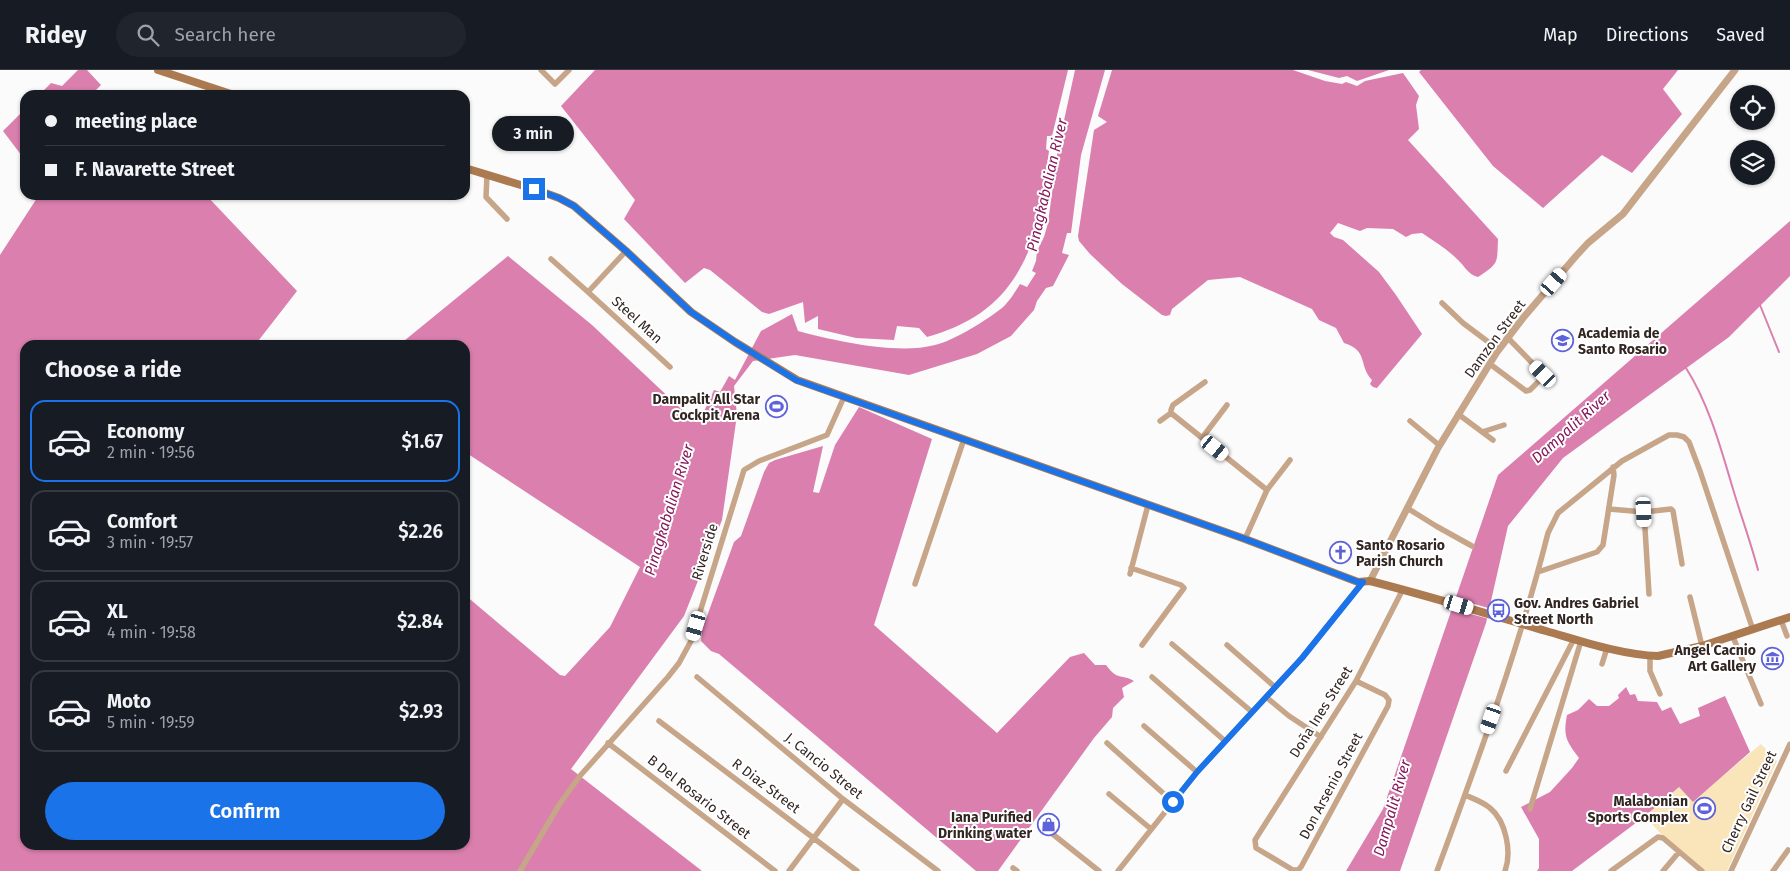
<!DOCTYPE html>
<html lang="en">
<head>
<meta charset="utf-8">
<style>
  body { margin:0; font-family:"Fira Sans",sans-serif; background:#20242c; color:#f1f3f6; height:100vh; display:flex; flex-direction:column; font-size:19px; white-space:nowrap }
  * { box-sizing:border-box; margin:0 }
  p { font-size:16px; color:#9ea1a6 }
  .icon { flex:none; width:28px; height:28px; fill:none; stroke:currentColor; stroke-width:2; stroke-linecap:round; stroke-linejoin:round }
  .map { position:relative; flex:1; overflow:hidden }
  .panel { position:absolute; left:20px; top:270px; width:450px; height:510px; display:flex; flex-direction:column; background:#171b24; border-radius:15px; box-shadow:0 1px 4px #0004 }
  .panel>* { flex:none }
  .hud { position:absolute; left:20px; top:20px; width:450px; height:110px; border-radius:15px; box-shadow:0 1px 4px #0004; display:grid; align-content:center; height:110px; padding:0 25px; background:#171b24 }
  .tools { position:absolute; left:1730px; top:15px; display:grid; gap:10px }
  .tools a { display:grid; place-items:center; width:45px; height:45px; border-radius:50%; background:#171b24; box-shadow:0 1px 4px #0004; font-size:25px }
  .end { position:absolute; width:22px; height:22px; margin:-11px; border:6px solid #1a73e8; background:#fff; box-shadow:0 0 0 2px #fff }
  .from { border-radius:50% }
  .bubble { position:absolute; height:35px; border-radius:18px; background:#171b24; box-shadow:0 1px 4px #0004; font-size:16px; font-weight:600; line-height:35px; text-align:center }
  .car { position:absolute; width:15px; height:30px; margin:-15px -8px; border-radius:6px; box-shadow:0 0 4px 1px #0007; background:linear-gradient(#fff 24%,#345 0 40%,#fff 0 76%,#345 0 86%,#fff 0) }
  .hud b { display:flex; align-items:center; gap:18px; height:48px; font-size:19px }
  .hud b+b { border-top:1px solid #363941 }
  .hud i { width:12px; height:12px; background:#f1f3f6 }
  ul { padding:0; list-style:none }
  li { display:flex; align-items:center; gap:15px; height:82px; margin:0 10px 8px; padding:0 15px; border:2px solid #363941; border-radius:15px }
  li div { flex:1 }
  li b { display:block; font-size:19px }
  li em { font-style:normal; font-weight:600 }
  li.current { border-color:#1a73e8 }
  li>.icon { width:45px; height:45px; stroke-width:1.5 }
  h2 { padding:0 25px; font-size:22px; line-height:60px }
  .button { display:flex; gap:10px; margin-top:auto; padding:10px 25px }
  .button a { flex:1; height:58px; border-radius:30px; background:#1a73e8; color:#fff; font-size:20px; font-weight:600; line-height:58px; text-align:center }
  header { display:flex; align-items:center; gap:30px; box-sizing:border-box; height:70px; padding:0 25px; background:#171b24; border-bottom:1px solid #363941 }
  header strong { font-size:24px }
  nav { display:flex; gap:28px; margin-inline-start:auto; font-size:18px }
  .search { width:350px; height:45px; background:#20242c; display:flex; align-items:center; gap:12px; box-sizing:border-box; padding:0 18px; border-radius:28px; color:#9ea1a6; font-size:19px }
  .map>svg:first-child { display:block }
</style>
</head>
<body>
<header>
<strong>Ridey</strong>
<div class="search"><svg class="icon" aria-label="search" viewBox="0 0 24 24"><circle cx="10" cy="10" r="6"/><path d="M15 15l6 6"/></svg>Search here</div>
<nav><a>Map</a><a>Directions</a><a>Saved</a></nav>
</header>
<div class="map">
<svg width="1790" height="801" viewBox="0 0 1790 801">
  <rect width="100%" height="100%" fill="#fbfbfb"/>
  <!-- green -->
  <path fill="#fae5ba" d="M1761,674l16,17 -50,110h-22l-45,-38 -15,-17 34,-29 14,14z"/>
  <!-- water -->
  <path fill="#da7fae" d="M78,0h9l14,15 -10,10h-52l12,-12 11,3z
    M595,0h473l-16,66h-5l-1,13 3,2c-4,26 -5,54 -12,80 -2,7 -6,14 -9,21 -20,47 -52,71 -101,85l-8,-9 -22,-2 -3,14 -38,-2 -38,-9v-13l-13,7 -2,-21 -34,12 -7,-2 -52,-42 -6,-2 -19,15 -61,-64 11,-19 -74,-94z
    M1075,0h30l-24,85 -10,78h-4l-5,20 7,2 -16,31 -7,2 -9,13 -3,9 -23,26 -34,18 -68,21 -114,-20 -42,6 -19,25 3,29 -15,105 -38,96 -113,153 131,102h-702v-616l39,-60h167l91,96 -42,54h-230v500h440v-250l95,80 5,1 45,-49 30,-60 -175,-115v-107h-66l109,-89 84,69 101,95h7l14,-30 6,2 9,-16 6,4 26,-49 31,-17 6,17c38,10 99,24 137,14 18,-4 52,-25 67,-37 7,-6 13,-16 18,-24l7,3 9,-14 -4,-2 4,-10 1,-10 7,-14 4,-14 10,-75z
    M1112,0h181l32,11 17,3 4,-2 11,4 8,-5 38,-8 16,23 -3,9 3,24 -11,11 90,99c-1,25 1,24 -20,38 -11,-3 -13,-11 -21,-18 -10,-10 -23,-18 -35,-26l-10,1 -6,3 -13,-8 -26,-1 -7,3 -22,-8 -8,10 4,4 9,3 36,32 17,23 26,39 -45,54 -4,-1 -3,-3 2,-4c-14,-15 -3,-29 -28,-37l-8,-15 -17,-8 -7,-11 -72,-32 -32,3 -36,29 -2,6 -4,1 -4,-1 -40,-31 -32,-30 -11,-13 -1,-5 16,-106 13,-8 -9,-6z
    M1308,0h81l-32,11 -10,-5 -8,2z
    M1421,0h257l-15,19 19,25 -50,59 -30,-18 -59,53 -50,-42 -74,-94z
    M25,39v51l-22,-29z
    M1790,151v55l-61,61 -166,121 -55,68 -22,97 -86,248h-54l37,-62 115,-334z
    M859,337l73,32 -58,186 123,108 73,-76 14,-4 11,12h11c3,4 8,10 13,11 7,2 8,1 15,5l-12,7 2,9 -11,11 -1,9 -18,21 -96,133h-22l-257,-217 -8,-3 -10,-10 1,-11 32,-88 7,-6 23,-64 5,-9 6,-3 48,-14 -10,46 6,1 16,-48z
    M1626,617l4,8 5,-1 3,7 19,1 5,9 9,-4 9,17 20,-8 -2,-8 27,-12 25,56 -57,50 -14,-15 -34,29 -73,55h-35l2,-3v-29l-18,-32 29,-15 22,-24 7,-10c-13,-17 -16,-22 -12,-43l11,-5 11,-11 8,7h12l10,-8 -1,-3z"/>
  <!-- pier -->
  <path fill="#fbfbfb" d="M1453,528l39,11 -3,10 -40,-11z"/>
  <g fill="none" stroke-linecap="round" stroke-linejoin="round">
    <!-- stream -->
    <path stroke="#da7fae" stroke-width="2" d="M1760,235l19,47
      M1686,298c23,36 35,81 47,121 8,27 18,54 25,81"/>
    <!-- minor -->
    <path stroke="#c7a589" stroke-width="5.5" d="M541,0l14,14 14,-14
      M487,105l-1,22 21,22
      M551,189l37,33 82,75
      M588,222l38,-41
      M1442,233l21,20 36,27
      M1490,294l36,27 4,-1 13,-13v-3l-35,-36
      M1205,312l-32,23 -2,5v3l96,77
      M1458,344l35,26
      M1160,351l11,-8
      M1410,351l29,24
      M1482,362l22,-7
      M1202,368l25,-33
      M1407,438l29,18 36,20
      M1609,439l35,3 27,-3 2,2 9,53
      M1644,442l5,82
      M1245,469l22,-49 23,-30
      M1131,498l50,17 3,3 -42,57
      M1538,502l59,-20 6,-7 11,-70 -1,-8
      M1130,504l18,-69
      M915,514l49,-145
      M1690,527l12,49
      M1781,550l6,16
      M1733,567l28,67
      M1172,574l80,68
      M1227,575l48,42
      M1650,586v15l10,23
      M1602,594l5,-16
      M697,607l146,122 95,72
      M1152,607l73,64
      M1356,611l29,14 4,5 -1,6 -87,161 -3,3h-5l-37,-22 -1,-8 101,-159 47,-92
      M1266,627l23,19 32,21
      M659,651l198,150
      M1144,656l53,46
      M608,673l167,128
      M1107,673l66,59
      M1506,701l68,-132
      M1109,724l42,35
      M1465,725c9,4 18,7 25,13 16,13 22,44 15,63
      M1530,739l51,-168
      M1040,754l59,47
      M1013,798l4,3
      M520,801l39,-66 20,-28 89,-100 11,-14 12,-22 53,-171 15,-9 68,-26 17,-38
      M789,801l54,-72
      M1118,801l79,-99 105,-114 61,-76
      M1437,801c41,-111 82,-223 111,-338l10,-20 64,-52 47,-26h8l7,2 5,5 11,29 53,159
      M1611,801l47,-34 5,1 39,33
      M1663,801l16,-19
      M1731,801l59,-127
      M1773,801l15,-21"/>
    <!-- tertiary -->
    <path stroke="#c7a589" stroke-width="7" d="M1370,511l68,-133 59,-96 26,-34 53,-62 12,-13 35,-29 17,-22 95,-122"/>
    <!-- secondary -->
    <path stroke="#ac7a50" stroke-width="8" d="M158,0l76,25
      M465,98l69,21 25,9 15,8 52,45 65,61 44,30 62,38 448,159 113,43 12,-1c59,15 118,33 176,50 35,10 76,24 112,25l44,-10 88,-29"/>
  </g>
  <g fill="none" stroke-linecap="round" stroke-linejoin="round">
    <!-- route -->
    <path stroke="#1a73e8" stroke-width="6" d="M534,119l25,9 15,8 52,45 65,61 44,30 61,38 449,159 113,43h5l-61,76 -105,114 -24,30"/>
  </g>
  <!-- icons -->
  <defs>
    <symbol id="school-ring" viewBox="-11 -11 22 22"><circle r="9.5" fill="#fff" stroke="#5e63db" stroke-width="1.5"/><path d="M0-5L7-2L0 1L-7-2ZM-4 1L0 2.5L4 1V4Q0 6-4 4Z" fill="#5e63db"/></symbol>
    <symbol id="stadium-ring" viewBox="-11 -11 22 22"><circle r="9.5" fill="#fff" stroke="#5e63db" stroke-width="1.5"/><path d="M0-5a6.5 5 0 1 0 0 10a6.5 5 0 1 0 0-10ZM-3.5-1.8h7v3.6h-7Z" fill="#5e63db"/></symbol>
    <symbol id="church-ring" viewBox="-11 -11 22 22"><circle r="9.5" fill="#fff" stroke="#5e63db" stroke-width="1.5"/><path d="M-1.2-6h2.4v3.5h3.3v2.4h-3.3V6h-2.4V-.1h-3.3v-2.4h3.3Z" fill="#5e63db"/></symbol>
    <symbol id="bus-ring" viewBox="-11 -11 22 22"><circle r="9.5" fill="#fff" stroke="#5e63db" stroke-width="1.5"/><path d="M-5-6H5V4H4V6H2V4H-2V6H-4V4H-5ZM-3.5-4V0h7V-4ZM-3.5 1.2v1.5H-2V1.2ZM2 1.2v1.5H3.5V1.2Z" fill="#5e63db"/></symbol>
    <symbol id="museum-ring" viewBox="-11 -11 22 22"><circle r="9.5" fill="#fff" stroke="#5e63db" stroke-width="1.5"/><path d="M0-6L6-3V-2H-6V-3ZM-5-1h2V3h-2ZM-1-1h2V3h-2ZM3-1h2V3H3ZM-6 4H6V6H-6Z" fill="#5e63db"/></symbol>
    <symbol id="shop-ring" viewBox="-11 -11 22 22"><circle r="9.5" fill="#fff" stroke="#5e63db" stroke-width="1.5"/><path d="M-5-2.5h2.3a2.7 3.5 0 0 1 5.4 0H5L5.5 6h-11ZM-1.5-2.5h3a1.5 2.3 0 0 0-3 0Z" fill="#5e63db"/></symbol>
  </defs>
  <g fill-rule="evenodd">
    <use href="#school-ring" x="1550" y="258" width="25" height="25"/>
    <use href="#stadium-ring" x="764" y="324" width="25" height="25"/>
    <use href="#church-ring" x="1328" y="470" width="25" height="25"/>
    <use href="#bus-ring" x="1486" y="528" width="25" height="25"/>
    <use href="#museum-ring" x="1760" y="576" width="25" height="25"/>
    <use href="#stadium-ring" x="1692" y="726" width="25" height="25"/>
    <use href="#shop-ring" x="1036" y="742" width="25" height="25"/>
  </g>
  <g text-anchor="middle" dominant-baseline="central" stroke-width="4" stroke-linejoin="round" paint-order="stroke">
    <!-- street labels -->
    <g font-size="14" fill="#322622" stroke="#fff">
      <text transform="translate(637 250) rotate(42)">Steel Man</text>
      <text transform="translate(1495 269) rotate(-54)">Damzon Street</text>
      <text transform="translate(705 482) rotate(-73)">Riverside</text>
      <text transform="translate(1321 642) rotate(-58)">Doña Ines Street</text>
      <text transform="translate(824 696) rotate(39)">J. Cancio Street</text>
      <text transform="translate(766 716) rotate(37)">R Diaz Street</text>
      <text transform="translate(1331 716) rotate(-62)">Don Arsenio Street</text>
      <text transform="translate(699 727) rotate(38)">B Del Rosario Street</text>
      <text transform="translate(1749 732) rotate(-65)">Cherry Gail Street</text>
    </g>
    <!-- poi labels -->
    <g font-size="14" font-weight="bold" fill="#322622" stroke="#fff" text-anchor="end">
      <text x="1578" y="263" text-anchor="start">Academia de<tspan x="1578" dy="16">Santo Rosario</tspan></text>
      <text x="760" y="329">Dampalit All Star<tspan x="760" dy="16">Cockpit Arena</tspan></text>
      <text x="1356" y="475" text-anchor="start">Santo Rosario<tspan x="1356" dy="16">Parish Church</tspan></text>
      <text x="1514" y="533" text-anchor="start">Gov. Andres Gabriel<tspan x="1514" dy="16">Street North</tspan></text>
      <text x="1756" y="580">Angel Cacnio<tspan x="1756" dy="16">Art Gallery</tspan></text>
      <text x="1688" y="731">Malabonian<tspan x="1688" dy="16">Sports Complex</tspan></text>
      <text x="1032" y="747">Iana Purified<tspan x="1032" dy="16">Drinking water</tspan></text>
    </g>
    <!-- water labels -->
    <g font-size="15" font-style="italic" fill="#85195b" stroke="#fff">
      <text transform="translate(1047 115) rotate(-77)">Pinagkabalian River</text>
      <text transform="translate(1571 357) rotate(-42)">Dampalit River</text>
      <text transform="translate(669 440) rotate(-73)">Pinagkabalian River</text>
      <text transform="translate(1392 738) rotate(-74)">Dampalit River</text>
    </g>
  </g>
</svg>
<div class="tools">
<a><svg class="icon" aria-label="locate" viewBox="0 0 24 24"><circle cx="12" cy="12" r="6"/><path d="M12 2v4M12 18v4M2 12h4M18 12h4"/></svg></a>
<a><svg class="icon" aria-label="layers" viewBox="0 0 24 24"><path d="M12 4l9 5-9 5-9-5zM3 14l9 5 9-5"/></svg></a>
</div>
<i class="end from" style="left:1173px;top:732px"></i>
<i class="end" style="left:534px;top:119px"></i>
<div class="bubble" style="left:492px;top:46px;width:82px">3 min</div>
<i class="car" style="left:1554px;top:212px;rotate:41deg"></i>
<i class="car" style="left:1543px;top:304px;rotate:315deg"></i>
<i class="car" style="left:1215px;top:378px;rotate:129deg"></i>
<i class="car" style="left:1644px;top:442px;rotate:177deg"></i>
<i class="car" style="left:1459px;top:535px;rotate:107deg"></i>
<i class="car" style="left:696px;top:556px;rotate:196deg"></i>
<i class="car" style="left:1491px;top:649px;rotate:199deg"></i>
<div class="hud">
<b><i class="from"></i>meeting place</b>
<b><i></i>F. Navarette Street</b>
</div>
<section class="panel">
<h2>Choose a ride</h2>
<ul>
<li class="current"><svg class="icon" aria-label="car" viewBox="0 0 24 24"><path d="M5 17H2v-5l4-1 3-4h7l3 4 3 1v5h-3M9 17h6M6 11h13"/><circle cx="7" cy="17" r="2"/><circle cx="17" cy="17" r="2"/></svg><div><b>Economy</b><p>2 min · 19:56</p></div><em>$1.67</em></li>
<li><svg class="icon" aria-label="car" viewBox="0 0 24 24"><path d="M5 17H2v-5l4-1 3-4h7l3 4 3 1v5h-3M9 17h6M6 11h13"/><circle cx="7" cy="17" r="2"/><circle cx="17" cy="17" r="2"/></svg><div><b>Comfort</b><p>3 min · 19:57</p></div><em>$2.26</em></li>
<li><svg class="icon" aria-label="car" viewBox="0 0 24 24"><path d="M5 17H2v-5l4-1 3-4h7l3 4 3 1v5h-3M9 17h6M6 11h13"/><circle cx="7" cy="17" r="2"/><circle cx="17" cy="17" r="2"/></svg><div><b>XL</b><p>4 min · 19:58</p></div><em>$2.84</em></li>
<li><svg class="icon" aria-label="car" viewBox="0 0 24 24"><path d="M5 17H2v-5l4-1 3-4h7l3 4 3 1v5h-3M9 17h6M6 11h13"/><circle cx="7" cy="17" r="2"/><circle cx="17" cy="17" r="2"/></svg><div><b>Moto</b><p>5 min · 19:59</p></div><em>$2.93</em></li>
</ul>
<div class="button"><a>Confirm</a></div>
</section>
</div>
</body>
</html>
